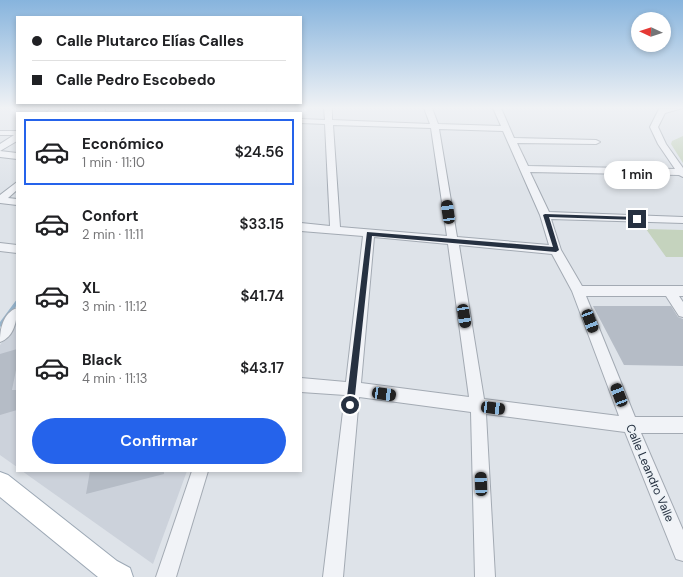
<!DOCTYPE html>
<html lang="es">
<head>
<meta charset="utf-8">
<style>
  body { margin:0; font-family:"DM Sans",sans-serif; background:#f2f2f2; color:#202124; height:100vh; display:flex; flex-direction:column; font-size:15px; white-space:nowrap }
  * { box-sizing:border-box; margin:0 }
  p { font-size:13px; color:#757577 }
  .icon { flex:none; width:22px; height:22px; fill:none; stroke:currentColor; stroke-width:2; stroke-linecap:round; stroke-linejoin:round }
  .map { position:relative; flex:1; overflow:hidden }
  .side { position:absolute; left:16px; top:112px; width:286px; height:360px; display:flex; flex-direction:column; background:#fff; border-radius:0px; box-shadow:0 2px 6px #0003 }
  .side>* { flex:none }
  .top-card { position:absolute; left:16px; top:16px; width:286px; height:88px; border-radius:0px; box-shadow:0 2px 6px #0003; display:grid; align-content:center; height:88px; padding:0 16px; background:#fff }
  .needle { width:26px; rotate:273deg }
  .buttons { position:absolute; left:631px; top:12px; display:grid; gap:8px }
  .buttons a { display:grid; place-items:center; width:40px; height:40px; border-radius:50%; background:#fff; box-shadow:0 2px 6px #0003; font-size:20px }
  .end { position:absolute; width:18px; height:18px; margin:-9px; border:5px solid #263141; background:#fff; box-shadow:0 0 0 2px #fff }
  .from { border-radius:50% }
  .bubble { position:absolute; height:28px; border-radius:14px; background:#fff; box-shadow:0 2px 6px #0003; font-size:13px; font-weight:600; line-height:28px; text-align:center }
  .car { position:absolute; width:12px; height:24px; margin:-12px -6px; border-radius:5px; box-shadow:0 0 3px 1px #0007; background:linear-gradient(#222 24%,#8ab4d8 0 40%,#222 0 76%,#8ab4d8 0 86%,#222 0) }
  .top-card b { display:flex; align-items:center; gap:14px; height:38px; font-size:15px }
  .top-card b+b { border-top:1px solid #e0e0e0 }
  .top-card i { width:10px; height:10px; background:#202124 }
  ul { padding:7px 0 0; list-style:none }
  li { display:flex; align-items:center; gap:12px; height:66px; margin:0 8px 6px; padding:0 8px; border:2px solid transparent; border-radius:0px }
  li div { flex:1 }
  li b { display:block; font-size:15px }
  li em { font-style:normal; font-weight:600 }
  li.selected { border-color:#2563eb }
  li>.icon { width:36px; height:36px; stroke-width:1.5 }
  .cta { display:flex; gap:8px; margin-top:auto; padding:8px 16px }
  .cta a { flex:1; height:46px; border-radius:24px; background:#2563eb; color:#fff; font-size:16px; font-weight:600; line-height:46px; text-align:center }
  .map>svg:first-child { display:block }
</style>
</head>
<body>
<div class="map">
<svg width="683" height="577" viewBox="0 0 683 577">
  <rect width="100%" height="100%" fill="#dee3e9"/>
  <!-- built -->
  <path fill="#ccd2db" d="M17,322v145l-17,-12v-110z
    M22,471h165l-34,93z"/>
  <!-- green -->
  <path fill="#c5d3be" d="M683,136v27l-12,-19 1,-3z
    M646,229l37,1v27h-17z"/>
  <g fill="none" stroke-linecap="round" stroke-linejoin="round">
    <!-- stream -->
    <path stroke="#96b4cc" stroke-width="3.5" d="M0,325l17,-23"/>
  </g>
  <!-- building -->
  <path fill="#b5bcc6" d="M593,306h78l7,11 5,2v47l-59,-1z
    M17,349v16l-5,25h5v20l-17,5v-61z
    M90,471h74v3l-78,20z"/>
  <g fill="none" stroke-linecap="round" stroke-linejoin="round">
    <defs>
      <path id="minor" d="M52,108h9l-6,5h-9z
        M106,108l87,3 4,2 -88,-2h-3z
        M259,108h8l-2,5h-8z
        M324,108h8v12l98,4 -6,-16h8l6,16 63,2 -8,-18h8l13,30 82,2 4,2 -4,2 -79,-1 11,23 147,3 -17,-25 -8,-17 9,-18 24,-1 -18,5 -7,14 8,17 17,24v9l-4,-2 -149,-3 19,40 134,5v6l-132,-4 10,31 21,36h101v10h-4l4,6v15l-4,-1 -13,-20h-80l49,121h48v16h-42l42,97v31l-7,-2 -51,-127 -139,-18 9,163h-20l-4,-165 -112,-15 -16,180h-20l22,-182 -44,-3v-14l45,4 17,-146 -62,-5v-8l29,3 -5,-102 -24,-1v-4l24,1zM333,125l98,3 16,108 -107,-9zM439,129l64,2 37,84 9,30 -92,-8zM374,237l74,7 21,153 -108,-14zM459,245l93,9 20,37 47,125 -135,-17z
        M0,131h17v10l-17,10v-7l14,-9h-14z
        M0,151l17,2v6l-17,-2z
        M17,182v8l-9,8 9,1v6l-17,-2v-8z
        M0,243l17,2v8l-17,-2z
        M17,308c0,13 -3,29 -17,34 0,-13 3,-29 17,-34z
        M192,471h16l-32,106h-20z"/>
      <path id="major" d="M0,472l8,3 109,86 13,7 3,9h-35l-98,-80z"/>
    </defs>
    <!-- minor casing -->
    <use href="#minor" stroke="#a3aab3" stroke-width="2"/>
    <!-- major casing -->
    <use href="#major" stroke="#9ca8b5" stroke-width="2"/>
    <!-- minor -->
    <use href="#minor" fill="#f1f3f7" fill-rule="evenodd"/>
    <!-- major -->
    <use href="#major" fill="#fff" fill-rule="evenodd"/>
  </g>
  <!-- sky -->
  <linearGradient id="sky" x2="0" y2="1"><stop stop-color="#87b4dd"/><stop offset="0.57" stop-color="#f0f2f5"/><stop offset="1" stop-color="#f0f2f5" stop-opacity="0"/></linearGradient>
  <rect width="683" height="189" fill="url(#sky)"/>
  <!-- route -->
  <path fill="#263141" d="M545,214l92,3 3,2 -3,1 -88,-3 10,33 -3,2 -184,-16 -18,169 -4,4 -2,-1 -2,-3 21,-173 186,15 -10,-32z"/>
  <g text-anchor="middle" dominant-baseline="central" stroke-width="3" stroke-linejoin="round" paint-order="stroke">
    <!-- street labels -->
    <g font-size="12" fill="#263141" stroke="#edf2f6">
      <text transform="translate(650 473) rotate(67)">Calle Leandro Valle</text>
    </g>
  </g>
</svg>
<div class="buttons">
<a><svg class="needle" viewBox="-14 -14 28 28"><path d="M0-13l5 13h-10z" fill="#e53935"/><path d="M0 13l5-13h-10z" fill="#757577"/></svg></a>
</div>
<i class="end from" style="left:350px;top:405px"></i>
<i class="end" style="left:637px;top:219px"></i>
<div class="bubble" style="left:604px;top:161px;width:66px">1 min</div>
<i class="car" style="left:448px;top:212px;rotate:352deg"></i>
<i class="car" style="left:464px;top:316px;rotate:171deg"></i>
<i class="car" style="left:590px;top:321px;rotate:159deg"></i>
<i class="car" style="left:384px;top:394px;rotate:98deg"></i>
<i class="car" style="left:619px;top:395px;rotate:339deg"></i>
<i class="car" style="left:493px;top:408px;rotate:97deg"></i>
<i class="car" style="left:481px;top:484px;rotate:358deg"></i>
<div class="top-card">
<b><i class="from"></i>Calle Plutarco Elías Calles</b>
<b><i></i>Calle Pedro Escobedo</b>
</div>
<section class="side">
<ul>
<li class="selected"><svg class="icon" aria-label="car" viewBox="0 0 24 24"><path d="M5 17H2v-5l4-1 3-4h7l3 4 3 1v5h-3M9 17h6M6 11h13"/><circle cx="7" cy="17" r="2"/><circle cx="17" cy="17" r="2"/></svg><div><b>Económico</b><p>1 min · 11:10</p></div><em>$24.56</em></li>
<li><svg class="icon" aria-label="car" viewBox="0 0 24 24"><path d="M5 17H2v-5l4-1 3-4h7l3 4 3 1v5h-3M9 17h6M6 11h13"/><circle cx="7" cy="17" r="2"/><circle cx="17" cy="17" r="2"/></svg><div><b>Confort</b><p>2 min · 11:11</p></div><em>$33.15</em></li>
<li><svg class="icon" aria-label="car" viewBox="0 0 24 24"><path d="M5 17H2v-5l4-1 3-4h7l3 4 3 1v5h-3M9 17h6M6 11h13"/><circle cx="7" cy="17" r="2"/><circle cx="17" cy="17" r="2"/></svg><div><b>XL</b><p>3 min · 11:12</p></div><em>$41.74</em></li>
<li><svg class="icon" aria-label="car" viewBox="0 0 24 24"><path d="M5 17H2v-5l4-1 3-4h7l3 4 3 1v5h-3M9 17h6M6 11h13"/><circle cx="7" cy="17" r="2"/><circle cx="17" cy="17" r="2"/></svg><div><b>Black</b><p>4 min · 11:13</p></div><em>$43.17</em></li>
</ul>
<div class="cta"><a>Confirmar</a></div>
</section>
</div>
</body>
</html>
